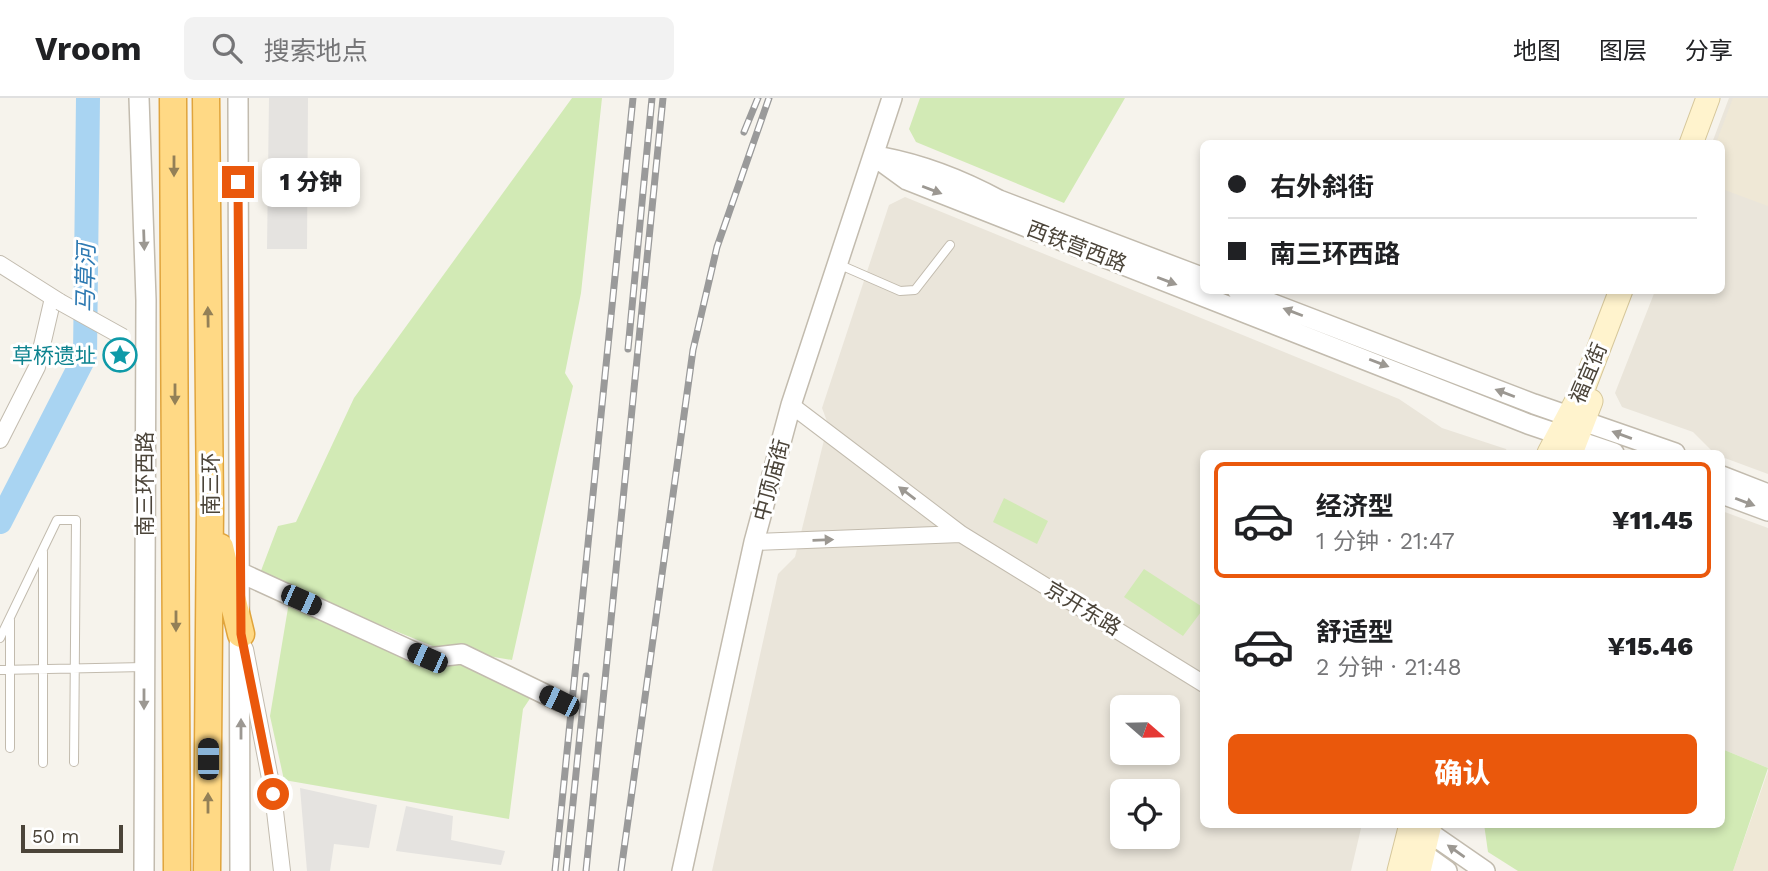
<!DOCTYPE html>
<html lang="zh">
<head>
<meta charset="utf-8">
<style>
  body { margin:0; font-family:"Work Sans","Noto Sans SC",sans-serif; background:#f2f2f2; color:#202124; height:100vh; display:flex; flex-direction:column; font-size:26px; white-space:nowrap }
  * { box-sizing:border-box; margin:0 }
  p { font-size:23px; color:#757577 }
  .icon { flex:none; width:38px; height:38px; fill:none; stroke:currentColor; stroke-width:2; stroke-linecap:round; stroke-linejoin:round }
  .map { position:relative; flex:1; overflow:hidden }
  .details { position:absolute; left:1200px; top:352px; width:525px; height:378px; display:flex; flex-direction:column; background:#fff; border-radius:10px; box-shadow:0 4px 10px #0003 }
  .details>* { flex:none }
  .banner { position:absolute; left:1200px; top:42px; width:525px; height:154px; border-radius:10px; box-shadow:0 4px 10px #0003; display:grid; align-content:center; height:154px; padding:0 28px; background:#fff }
  .needle { width:46px; rotate:110deg }
  .tools { position:absolute; left:1110px; top:597px; display:grid; gap:14px }
  .tools a { display:grid; place-items:center; width:70px; height:70px; border-radius:10px; background:#fff; box-shadow:0 4px 10px #0003; font-size:35px }
  .scale { position:absolute; left:21px; bottom:18px; width:102px; box-sizing:border-box; padding-left:7px; border:4px solid #4b4439; border-top:0; font-size:19px; line-height:24px; white-space:nowrap; color:#4b4439; -webkit-text-stroke:5px #fff; paint-order:stroke }
  .end { position:absolute; width:32px; height:32px; margin:-16px; border:9px solid #ea580c; background:#fff; box-shadow:0 0 0 4px #fff }
  .from { border-radius:50% }
  .bubble { position:absolute; height:49px; border-radius:10px; background:#fff; box-shadow:0 4px 10px #0003; font-size:23px; font-weight:800; line-height:49px; text-align:center }
  .car { position:absolute; width:21px; height:42px; margin:-21px -10px; border-radius:9px; box-shadow:0 0 5px 2px #0007; background:linear-gradient(#222 24%,#8ab4d8 0 40%,#222 0 76%,#8ab4d8 0 86%,#222 0) }
  .banner b { display:flex; align-items:center; gap:24px; height:66px; font-size:26px }
  .banner b+b { border-top:2px solid #e0e0e0 }
  .banner i { width:18px; height:18px; background:#202124 }
  ul { padding:12px 0 0; list-style:none }
  li { display:flex; align-items:center; gap:21px; height:116px; margin:0 14px 10px; padding:0 14px; border:4px solid transparent; border-radius:10px }
  li div { flex:1 }
  li b { display:block; font-size:26px }
  li em { font-style:normal; font-weight:800 }
  li.active { border-color:#ea580c }
  li>.icon { width:63px; height:63px; stroke-width:1.5 }
  .button { display:flex; gap:14px; margin-top:auto; padding:14px 28px }
  .button a { flex:1; height:80px; border-radius:10px; background:#ea580c; color:#fff; font-size:28px; font-weight:800; line-height:80px; text-align:center }
  header { display:flex; align-items:center; gap:42px; box-sizing:border-box; height:98px; padding:0 35px; background:#fff; border-bottom:2px solid #e0e0e0 }
  header strong { font-size:33px }
  nav { display:flex; gap:38px; margin-inline-start:auto; font-size:24px }
  .search { width:490px; height:63px; background:#f2f2f2; display:flex; align-items:center; gap:18px; box-sizing:border-box; padding:0 24px; border-radius:10px; color:#757577; font-size:26px }
  .map>svg:first-child { display:block }
</style>
</head>
<body>
<header>
<strong>Vroom</strong>
<div class="search"><svg class="icon" aria-label="search" viewBox="0 0 24 24"><circle cx="10" cy="10" r="6"/><path d="M15 15l6 6"/></svg>搜索地点</div>
<nav><a>地图</a><a>图层</a><a>分享</a></nav>
</header>
<div class="map">
<svg width="1768" height="773" viewBox="0 0 1768 773">
  <rect width="100%" height="100%" fill="#f6f3ec"/>
  <!-- residential -->
  <path fill="#eae5da" fill-rule="evenodd" d="M1729,0h39v376l-46,-17v-4h-8l-21,-21 -71,-25 -7,-14 40,-102 67,-1v-146l-10,-1z
    M905,99l494,202 43,29 64,21 2,4h-304v371h158l-11,47h-639l66,-297 17,-17 33,-133 -6,-16 67,-203zM1122,609h45v45h-45zM1122,693h45v45h-45z
    M1722,413l46,17v240l-46,-19z"/>
  <!-- education -->
  <path fill="#efe8d6" d="M1733,0h35v108l-46,-17v-45l-6,-1z
    M1768,673v100h-35z"/>
  <!-- green -->
  <path fill="#d2eab5" d="M572,0h30l-21,195 -16,80 8,13 -61,274 -77,-13 -176,-71 19,-50 18,-4 58,-124z
    M920,0h205l-61,105 -148,-61 -7,-13z
    M1004,400l44,23 -11,23 -44,-22z
    M1144,471l60,39 -21,28 -59,-39z
    M289,504l173,58 71,34 -10,15 -14,110 -225,-39 -14,-64z
    M1722,651l46,19 -35,103h-215l-30,-19 -4,-28h238z"/>
  <!-- parking -->
  <path fill="#e5e3e0" d="M269,0h39l-1,151h-40z
    M300,690l77,17 -8,43 -35,-4 -4,27h-23z
    M406,708l47,10 -2,24 54,11 -4,14 -105,-14z"/>
  <g fill="none" stroke-linecap="round" stroke-linejoin="round">
    <!-- river -->
    <path stroke="#a9d4f2" stroke-width="24" d="M0,424l85,-166 3,-258"/>
    <defs>
      <path id="service" d="M838,166l62,27 15,-1 35,-45
        M43,454v211
        M10,522v128
        M0,540l57,-118h19l-2,242
        M0,572l144,-3"/>
      <path id="minor" d="M0,166l60,38
        M791,307l170,129 243,150
        M0,342l37,-73 16,-69
        M754,444l207,-8
        M245,551l28,145 9,77"/>
      <path id="tertiary" d="M139,0l7,202 -2,571
        M238,0l2,773
        M874,58l33,24 621,244 86,29
        M882,59c42,8 80,23 117,43l205,78
        M1237,192l297,114 141,49
        M1722,378l46,18
        M1722,396l46,17
        M239,474l188,86 35,-4 97,47
        M1417,726l68,47
        M1418,742l4,13 25,18
        M682,773l72,-329 37,-137 101,-307"/>
      <path id="secondary" d="M1691,46l17,-46
        M1549,355l35,-66 37,-97
        M1571,355l20,-52
        M1399,773l12,-47
        M1419,773l11,-47"/>
      <path id="trunk" d="M173,0l4,773
        M206,0l4,410 -3,363
        M220,449l21,87"/>
    </defs>
    <!-- service casing -->
    <use href="#service" stroke="#c2bbae" stroke-width="10"/>
    <!-- minor casing -->
    <use href="#minor" stroke="#c2bbae" stroke-width="18"/>
    <!-- tertiary casing -->
    <use href="#tertiary" stroke="#c2bbae" stroke-width="22"/>
    <!-- secondary casing -->
    <use href="#secondary" stroke="#d6c79b" stroke-width="25"/>
    <!-- trunk casing -->
    <use href="#trunk" stroke="#e0a43c" stroke-width="29"/>
    <!-- service -->
    <use href="#service" stroke="#fff" stroke-width="8"/>
    <!-- minor -->
    <use href="#minor" stroke="#fff" stroke-width="16"/>
    <!-- tertiary -->
    <use href="#tertiary" stroke="#fff" stroke-width="19"/>
    <!-- secondary -->
    <use href="#secondary" stroke="#fff3cd" stroke-width="23"/>
    <!-- trunk -->
    <use href="#trunk" stroke="#ffd985" stroke-width="26"/>
    <defs>
      <path id="rail" d="M744,34l14,-34
        M628,251l24,-251
        M555,773l78,-773
        M566,773l20,-195
        M586,773l77,-773
        M621,773l72,-521 24,-103 52,-149"/>
    </defs>
    <!-- rail casing -->
    <use href="#rail" stroke="#9a9a9a" stroke-width="7"/>
    <!-- rail -->
    <use href="#rail" stroke="#fff" stroke-width="4.5" stroke-dasharray="13" stroke-linecap="butt"/>
    <defs>
      <path id="minor-bridge" d="M60,204l63,35"/>
    </defs>
    <!-- minor-bridge casing -->
    <use href="#minor-bridge" stroke="#c2bbae" stroke-width="18" stroke-linecap="butt"/>
    <!-- minor-bridge -->
    <use href="#minor-bridge" stroke="#fff" stroke-width="16"/>
  </g>
  <!-- one-way arrows -->
  <defs><path id="oneway-solid" d="M-6-.8H1V-3.2L6.5 0L1 3.2V.8H-6Z" transform="scale(1.75)"/></defs>
  <g fill="#938057">
    <use href="#oneway-solid" transform="translate(174 68) rotate(90)"/>
    <use href="#oneway-solid" transform="translate(208 219) rotate(-91)"/>
    <use href="#oneway-solid" transform="translate(175 296) rotate(90)"/>
    <use href="#oneway-solid" transform="translate(176 523) rotate(90)"/>
    <use href="#oneway-solid" transform="translate(208 705) rotate(-90)"/>
  </g>
  <g fill="#9c9892">
    <use href="#oneway-solid" transform="translate(932 92) rotate(21)"/>
    <use href="#oneway-solid" transform="translate(144 142) rotate(88)"/>
    <use href="#oneway-solid" transform="translate(1167 183) rotate(21)"/>
    <use href="#oneway-solid" transform="translate(1293 214) rotate(-159)"/>
    <use href="#oneway-solid" transform="translate(1379 265) rotate(21)"/>
    <use href="#oneway-solid" transform="translate(1505 295) rotate(-159)"/>
    <use href="#oneway-solid" transform="translate(1622 337) rotate(-160)"/>
    <use href="#oneway-solid" transform="translate(907 395) rotate(-143)"/>
    <use href="#oneway-solid" transform="translate(1745 404) rotate(21)"/>
    <use href="#oneway-solid" transform="translate(823 442) rotate(-2)"/>
    <use href="#oneway-solid" transform="translate(144 601) rotate(90)"/>
    <use href="#oneway-solid" transform="translate(241 631) rotate(-90)"/>
    <use href="#oneway-solid" transform="translate(1456 753) rotate(-145)"/>
  </g>
  <g fill="none" stroke-linecap="round" stroke-linejoin="round">
    <!-- route -->
    <path stroke="#ea580c" stroke-width="9" d="M238,84l3,452 32,160"/>
  </g>
  <!-- icons -->
  <defs>
    <symbol id="sight-ring" viewBox="-11 -11 22 22"><circle r="9.5" fill="#fff" stroke="#0f9aa8" stroke-width="1.5"/><path d="M0-6L1.8-2.2L6-1.7L2.9 1.2L3.7 5.4L0 3.3L-3.7 5.4L-2.9 1.2L-6-1.7L-1.8-2.2Z" fill="#0f9aa8"/></symbol>
  </defs>
  <g fill-rule="evenodd">
    <use href="#sight-ring" x="101" y="238" width="38" height="38"/>
  </g>
  <g text-anchor="middle" dominant-baseline="central" stroke-width="6" stroke-linejoin="round" paint-order="stroke">
    <!-- street labels -->
    <g font-size="21" fill="#4b4439" stroke="#fff">
      <text transform="translate(1077 148) rotate(21)">西铁营西路</text>
      <text transform="translate(1588 275) rotate(-67)">福宜街</text>
      <text transform="translate(771 382) rotate(-75)">中顶庙街</text>
      <text transform="translate(144 386) rotate(-90)">南三环西路</text>
      <text transform="translate(210 386) rotate(-90)">南三环</text>
      <text transform="translate(1083 510) rotate(31)">京开东路</text>
    </g>
    <!-- culture labels -->
    <g font-size="21" fill="#0d838f" stroke="#fff" text-anchor="end">
      <text x="96" y="257">草桥遗址</text>
    </g>
    <!-- water labels -->
    <g font-size="23" font-style="italic" fill="#2e7ab2" stroke="#fff">
      <text transform="translate(86 180) rotate(-89)">马草河</text>
    </g>
  </g>
</svg>
<div class="tools">
<a><svg class="needle" viewBox="-14 -14 28 28"><path d="M0-13l5 13h-10z" fill="#e53935"/><path d="M0 13l5-13h-10z" fill="#757577"/></svg></a>
<a><svg class="icon" aria-label="locate" viewBox="0 0 24 24"><circle cx="12" cy="12" r="6"/><path d="M12 2v4M12 18v4M2 12h4M18 12h4"/></svg></a>
</div>
<div class="scale">50 m</div>
<i class="end from" style="left:273px;top:696px"></i>
<i class="end" style="left:238px;top:84px"></i>
<div class="bubble" style="left:262px;top:60px;width:98px">1 分钟</div>
<i class="car" style="left:301px;top:502px;rotate:114deg"></i>
<i class="car" style="left:427px;top:560px;rotate:294deg"></i>
<i class="car" style="left:559px;top:603px;rotate:296deg"></i>
<i class="car" style="left:208px;top:661px;rotate:0deg"></i>
<div class="banner">
<b><i class="from"></i>右外斜街</b>
<b><i></i>南三环西路</b>
</div>
<section class="details">
<ul>
<li class="active"><svg class="icon" aria-label="car" viewBox="0 0 24 24"><path d="M5 17H2v-5l4-1 3-4h7l3 4 3 1v5h-3M9 17h6M6 11h13"/><circle cx="7" cy="17" r="2"/><circle cx="17" cy="17" r="2"/></svg><div><b>经济型</b><p>1 分钟 · 21:47</p></div><em>¥11.45</em></li>
<li><svg class="icon" aria-label="car" viewBox="0 0 24 24"><path d="M5 17H2v-5l4-1 3-4h7l3 4 3 1v5h-3M9 17h6M6 11h13"/><circle cx="7" cy="17" r="2"/><circle cx="17" cy="17" r="2"/></svg><div><b>舒适型</b><p>2 分钟 · 21:48</p></div><em>¥15.46</em></li>
</ul>
<div class="button"><a>确认</a></div>
</section>
</div>
</body>
</html>
